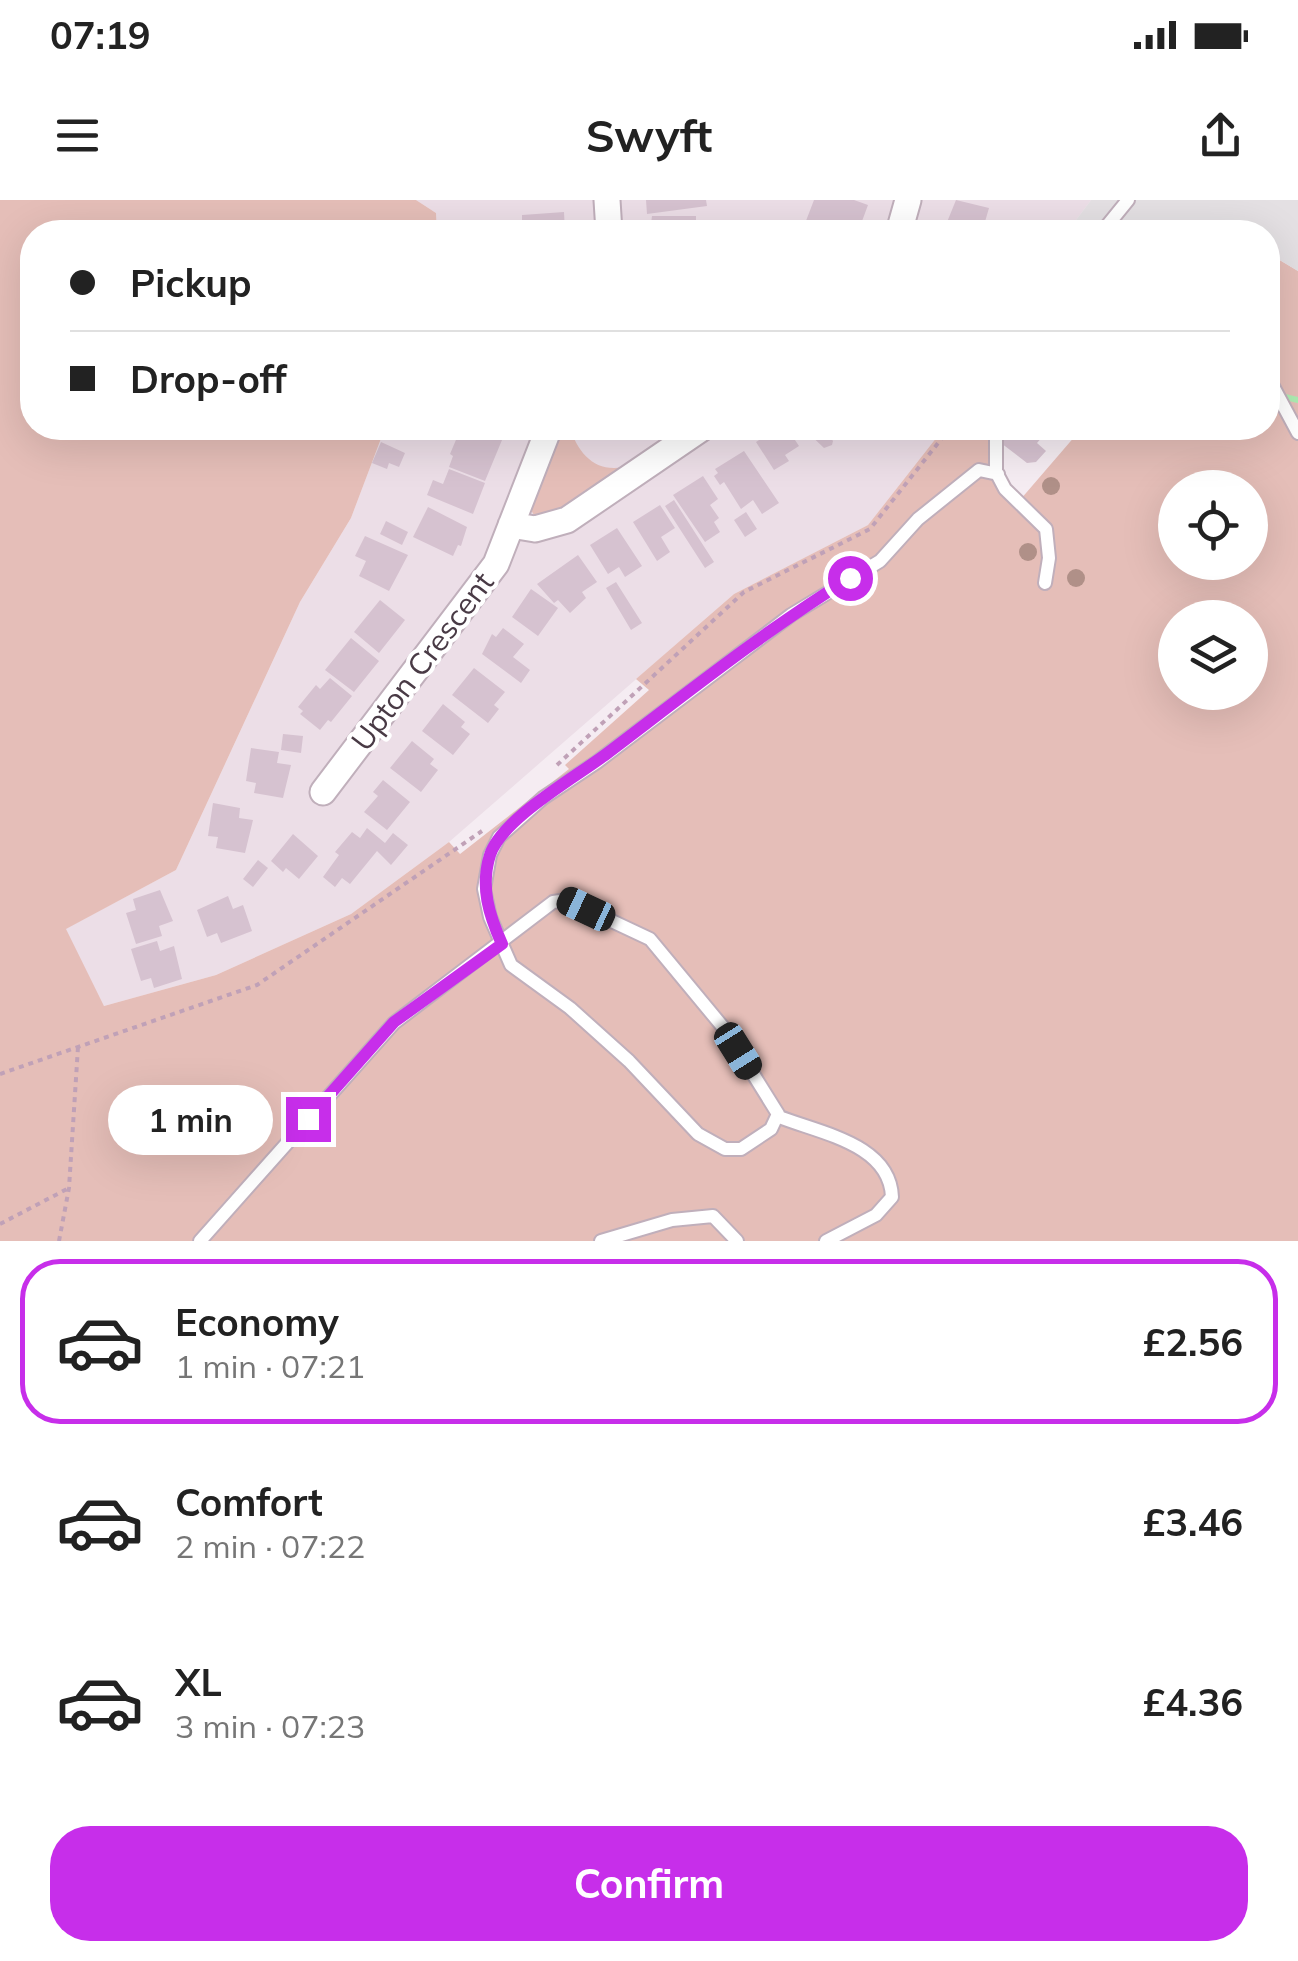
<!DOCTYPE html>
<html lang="en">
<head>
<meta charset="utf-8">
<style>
  body { margin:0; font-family:Mulish,sans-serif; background:#f6f6f6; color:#222; height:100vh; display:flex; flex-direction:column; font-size:38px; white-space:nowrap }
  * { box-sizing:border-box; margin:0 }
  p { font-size:32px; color:#767676 }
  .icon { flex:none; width:55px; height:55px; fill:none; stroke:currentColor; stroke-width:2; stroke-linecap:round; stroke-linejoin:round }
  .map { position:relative; height:1041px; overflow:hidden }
  .drawer { display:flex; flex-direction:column; background:#fff; flex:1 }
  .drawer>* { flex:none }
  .guide { position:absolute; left:20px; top:20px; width:1260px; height:220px; border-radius:40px; box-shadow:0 10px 40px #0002; display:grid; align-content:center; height:220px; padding:0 50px; background:#fff }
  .buttons { position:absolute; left:1158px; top:270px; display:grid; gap:20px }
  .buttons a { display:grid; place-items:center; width:110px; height:110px; border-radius:50%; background:#fff; box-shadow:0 10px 40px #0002; font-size:50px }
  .end { position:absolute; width:45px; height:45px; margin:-22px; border:12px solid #c72eea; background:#fff; box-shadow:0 0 0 5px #fff }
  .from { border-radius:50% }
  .bubble { position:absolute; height:70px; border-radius:35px; background:#fff; box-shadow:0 10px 40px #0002; font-size:32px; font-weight:700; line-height:70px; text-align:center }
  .car { position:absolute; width:30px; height:60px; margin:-30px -15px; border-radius:12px; box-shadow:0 0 8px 2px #0007; background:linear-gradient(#222 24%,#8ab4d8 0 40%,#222 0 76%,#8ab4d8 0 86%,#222 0) }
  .guide b { display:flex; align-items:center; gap:35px; height:95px; font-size:38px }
  .guide b+b { border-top:2px solid #e0e0e0 }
  .guide i { width:25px; height:25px; background:#222 }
  ul { padding:18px 0 0; list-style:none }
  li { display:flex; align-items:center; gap:30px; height:165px; margin:0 20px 15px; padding:0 30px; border:5px solid transparent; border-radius:40px }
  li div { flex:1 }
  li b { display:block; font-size:38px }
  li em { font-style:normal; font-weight:700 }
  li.on { border-color:#c72eea }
  li>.icon { width:90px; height:90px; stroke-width:1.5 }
  .action { display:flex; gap:20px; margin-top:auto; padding:20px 50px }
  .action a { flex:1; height:115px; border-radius:40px; background:#c72eea; color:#fff; font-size:40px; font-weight:700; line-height:115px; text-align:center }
  .status { display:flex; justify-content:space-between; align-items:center; height:70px; padding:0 50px; background:#fff; direction:ltr }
  .status svg { height:28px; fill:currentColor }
  header { display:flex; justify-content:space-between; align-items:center; height:130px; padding:0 50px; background:#fff; font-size:45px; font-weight:700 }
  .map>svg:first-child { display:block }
</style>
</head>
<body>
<div class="status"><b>07:19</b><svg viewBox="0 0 49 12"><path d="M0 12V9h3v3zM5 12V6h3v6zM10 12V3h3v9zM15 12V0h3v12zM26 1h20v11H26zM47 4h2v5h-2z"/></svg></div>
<header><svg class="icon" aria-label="menu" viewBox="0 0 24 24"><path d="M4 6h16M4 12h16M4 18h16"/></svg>Swyft<svg class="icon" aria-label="share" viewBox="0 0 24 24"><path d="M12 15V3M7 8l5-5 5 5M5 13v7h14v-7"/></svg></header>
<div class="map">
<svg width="1298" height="1041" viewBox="0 0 1298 1041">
  <rect width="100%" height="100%" fill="#f5ecf2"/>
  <!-- residential -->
  <path fill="#ecdee7" d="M416,0h675l-24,32h-630l-1,-19z
    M385,228h559l-76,97 -134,69 -285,248 -98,72 -135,61 -112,31 -39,-77 111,-59 124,-268 51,-84z"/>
  <!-- green -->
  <path fill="#e5beb8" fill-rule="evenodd" d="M0,0h416l20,13 1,19h-405v196h353l-34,90 -51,84 -124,268 -110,59 38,77 112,-31 135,-61 98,-72 11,12 109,-85 -4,-4 84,-75 -13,-11 98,-85 134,-69 76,-97h50l-5,36 -9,3 40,33 62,-72h186v-175l30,18v970h-1298zM1175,288h75v74h-75zM1175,418h75v74h-75z
    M560,228h10c8,25 25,45 54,39l-64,46 -18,6 -8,-4 -5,-8z"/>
  <!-- parking -->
  <path fill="#e4e0e3" d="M1091,0h207v71l-30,-18v-21h-35l-12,-8 -7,8h-147z"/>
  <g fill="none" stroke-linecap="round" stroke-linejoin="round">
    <!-- stream -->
    <path stroke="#aeecb2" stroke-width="6" d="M1281,196l17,4"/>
  </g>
  <!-- building -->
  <path fill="#d6c2d0" d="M646,0h60l1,6 -60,8z
    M814,0h40l14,5 -10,27 -27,-11 -5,11h-18l2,-4 -6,-2z
    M956,0l33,8 -7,24h-39z
    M564,12l1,20h-43v-17z
    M652,16h44v12l4,4h-50z
    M461,228h10l31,12 -17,41 -36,-14 4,-11 -3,-2z
    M777,228h10l12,18 -14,9 4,6 -15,9 -18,-28z
    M803,228h21l9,13 -1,4 -8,3z
    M1001,228h49l-13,15 9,8 -10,11 -9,1 -30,-23z
    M381,242l24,11 -6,14 -10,-4 -2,6 -15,-6z
    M744,251l35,52 -17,11 -9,-14 -12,9 -17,-27 -4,3 -6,-9 4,-3 -3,-4z
    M449,269l36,14 -12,31 -46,-19 6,-15 10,4z
    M703,276l15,23 -8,6 9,13 -5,4 6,10 -15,10 -32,-47z
    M674,300l40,62 -9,6 -40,-62z
    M660,305l15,23 -14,9 9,15 -13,9 -24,-39z
    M428,307l39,20 -6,19 -3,-1 -5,11 -40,-19z
    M746,312l11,17 -12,8 -11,-17z
    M386,321l22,11 -6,13 -22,-11z
    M617,328l25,38 -17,11 -6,-10 -11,7 -18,-29z
    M365,336l43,19 -19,36 -30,-15 7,-15 -11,-5z
    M578,355l19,27 -15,10 4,6 -16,15 -12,-13 -4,3 -17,-19z
    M616,382l26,41 -11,7 -25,-42z
    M531,389l27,19 -20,28 -26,-19z
    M380,400l25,20 -26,33 -25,-21z
    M503,428l21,16 -11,13 17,13 -9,13 -39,-29 10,-20 4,3z
    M351,438l28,23 -25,31 -29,-22z
    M474,468l31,24 -11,13 5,4 -11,14 -36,-28z
    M330,478l22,18 -21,26 -3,-2 -8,10 -20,-16 3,-3 -5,-4 18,-22 4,4z
    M443,504l22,18 -4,5 9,7 -17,21 -31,-24z
    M283,534l20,2 -2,17 -20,-3z
    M412,541l22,18 -4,5 8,6 -17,22 -31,-24z
    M251,548l28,4 -2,11 14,2 -8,33 -29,-5 2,-10 -10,-2z
    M383,580l27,22 -23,28 -23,-18 14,-16 -5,-4z
    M213,603l27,5 -1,10 14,2 -8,33 -29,-5 2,-11 -10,-1z
    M367,628l18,15 8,-10 15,12 -17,20 -14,-14 -27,33 -8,-6 -7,9 -12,-10 16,-22 -4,-3 17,-20 8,6z
    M293,634l25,22 -19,23 -13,-11 -3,4 -12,-11z
    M258,660l10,8 -15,19 -10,-8z
    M160,690l13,31 -14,5 3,10 -26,8 -10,-31 10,-3 -3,-11z
    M228,696l5,13 10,-4 9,26 -31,12 -4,-10 -10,4 -10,-27z
    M157,741l3,10 14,-5 8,33 -28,9 -3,-10 -10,3 -10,-32z"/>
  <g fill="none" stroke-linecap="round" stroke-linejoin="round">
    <defs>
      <path id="lane" d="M1102,32l26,-32
        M1268,177l30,56
        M996,228v44l9,17 41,40 3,29 -4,25
        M777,916c41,17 113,27 115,81l-16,18 -50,26
        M200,1041l194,-218 159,-121 14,-2 83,39 77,93 51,82 -7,15 -30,20h-16l-27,-15 -69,-73 -59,-53 -59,-43 -21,-48 -6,-28 6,-34 9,-18 44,-39 54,-36 194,-147 89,-54 38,-42 61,-49 19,4
        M601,1041l71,-21 41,-4 24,25"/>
      <path id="street" d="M607,0l2,32
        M899,32l9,-32
        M511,325l24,4 32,-9 135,-92
        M323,592l173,-228 53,-136"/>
    </defs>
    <!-- lane casing -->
    <use href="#lane" stroke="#c0afbb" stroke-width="16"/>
    <!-- street casing -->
    <use href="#street" stroke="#c0afbb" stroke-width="29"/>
    <!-- path -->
    <path stroke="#c0a1b7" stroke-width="4" stroke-dasharray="5 5" stroke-linecap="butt" d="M557,565l187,-173 126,-63 80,-101
      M0,874l257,-89 225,-154
      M0,1024l67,-35
      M59,1041l10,-53 9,-141"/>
    <!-- lane -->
    <use href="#lane" stroke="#fff" stroke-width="12"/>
    <!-- street -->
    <use href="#street" stroke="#fff" stroke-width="25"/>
  </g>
  <!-- trees -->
  <g fill="#b09088">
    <circle cx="1051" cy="286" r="9"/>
    <circle cx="1028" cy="352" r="9"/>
    <circle cx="1076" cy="378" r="9"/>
  </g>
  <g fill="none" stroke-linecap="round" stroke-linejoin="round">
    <!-- route -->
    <path stroke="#c72eea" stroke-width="12" d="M308,919l86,-97 108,-78c-13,-29 -22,-57 -12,-89 12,-37 88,-79 119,-103 79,-60 157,-122 241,-174"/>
  </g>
  <g text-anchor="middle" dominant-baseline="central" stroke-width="8" stroke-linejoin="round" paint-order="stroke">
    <!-- street labels -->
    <g font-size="30" fill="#493a45" stroke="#fff">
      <text transform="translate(422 461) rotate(-53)">Upton Crescent</text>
    </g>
  </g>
</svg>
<div class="buttons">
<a><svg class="icon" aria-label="locate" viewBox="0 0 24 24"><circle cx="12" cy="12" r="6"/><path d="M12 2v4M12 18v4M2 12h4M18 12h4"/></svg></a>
<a><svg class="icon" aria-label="layers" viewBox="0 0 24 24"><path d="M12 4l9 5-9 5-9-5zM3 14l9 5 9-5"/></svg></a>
</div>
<i class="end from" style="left:850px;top:378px"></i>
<i class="end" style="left:308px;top:919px"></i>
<div class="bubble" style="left:108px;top:885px;width:165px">1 min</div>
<i class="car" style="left:586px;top:709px;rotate:295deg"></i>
<i class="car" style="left:738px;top:851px;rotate:148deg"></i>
<div class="guide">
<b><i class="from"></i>Pickup</b>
<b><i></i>Drop-off</b>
</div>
</div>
<section class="drawer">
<ul>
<li class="on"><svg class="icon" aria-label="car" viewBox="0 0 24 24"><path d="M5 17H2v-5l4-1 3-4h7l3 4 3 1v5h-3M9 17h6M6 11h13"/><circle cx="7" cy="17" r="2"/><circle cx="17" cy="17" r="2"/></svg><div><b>Economy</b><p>1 min · 07:21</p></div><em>£2.56</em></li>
<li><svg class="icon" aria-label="car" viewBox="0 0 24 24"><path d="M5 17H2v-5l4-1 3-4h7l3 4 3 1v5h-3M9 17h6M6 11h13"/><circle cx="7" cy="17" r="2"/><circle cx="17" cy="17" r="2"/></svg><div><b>Comfort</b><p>2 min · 07:22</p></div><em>£3.46</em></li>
<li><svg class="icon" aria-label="car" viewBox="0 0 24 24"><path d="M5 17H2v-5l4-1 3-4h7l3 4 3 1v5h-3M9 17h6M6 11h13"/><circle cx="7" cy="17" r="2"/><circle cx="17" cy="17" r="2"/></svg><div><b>XL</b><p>3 min · 07:23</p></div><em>£4.36</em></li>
</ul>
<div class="action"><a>Confirm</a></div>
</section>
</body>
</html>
